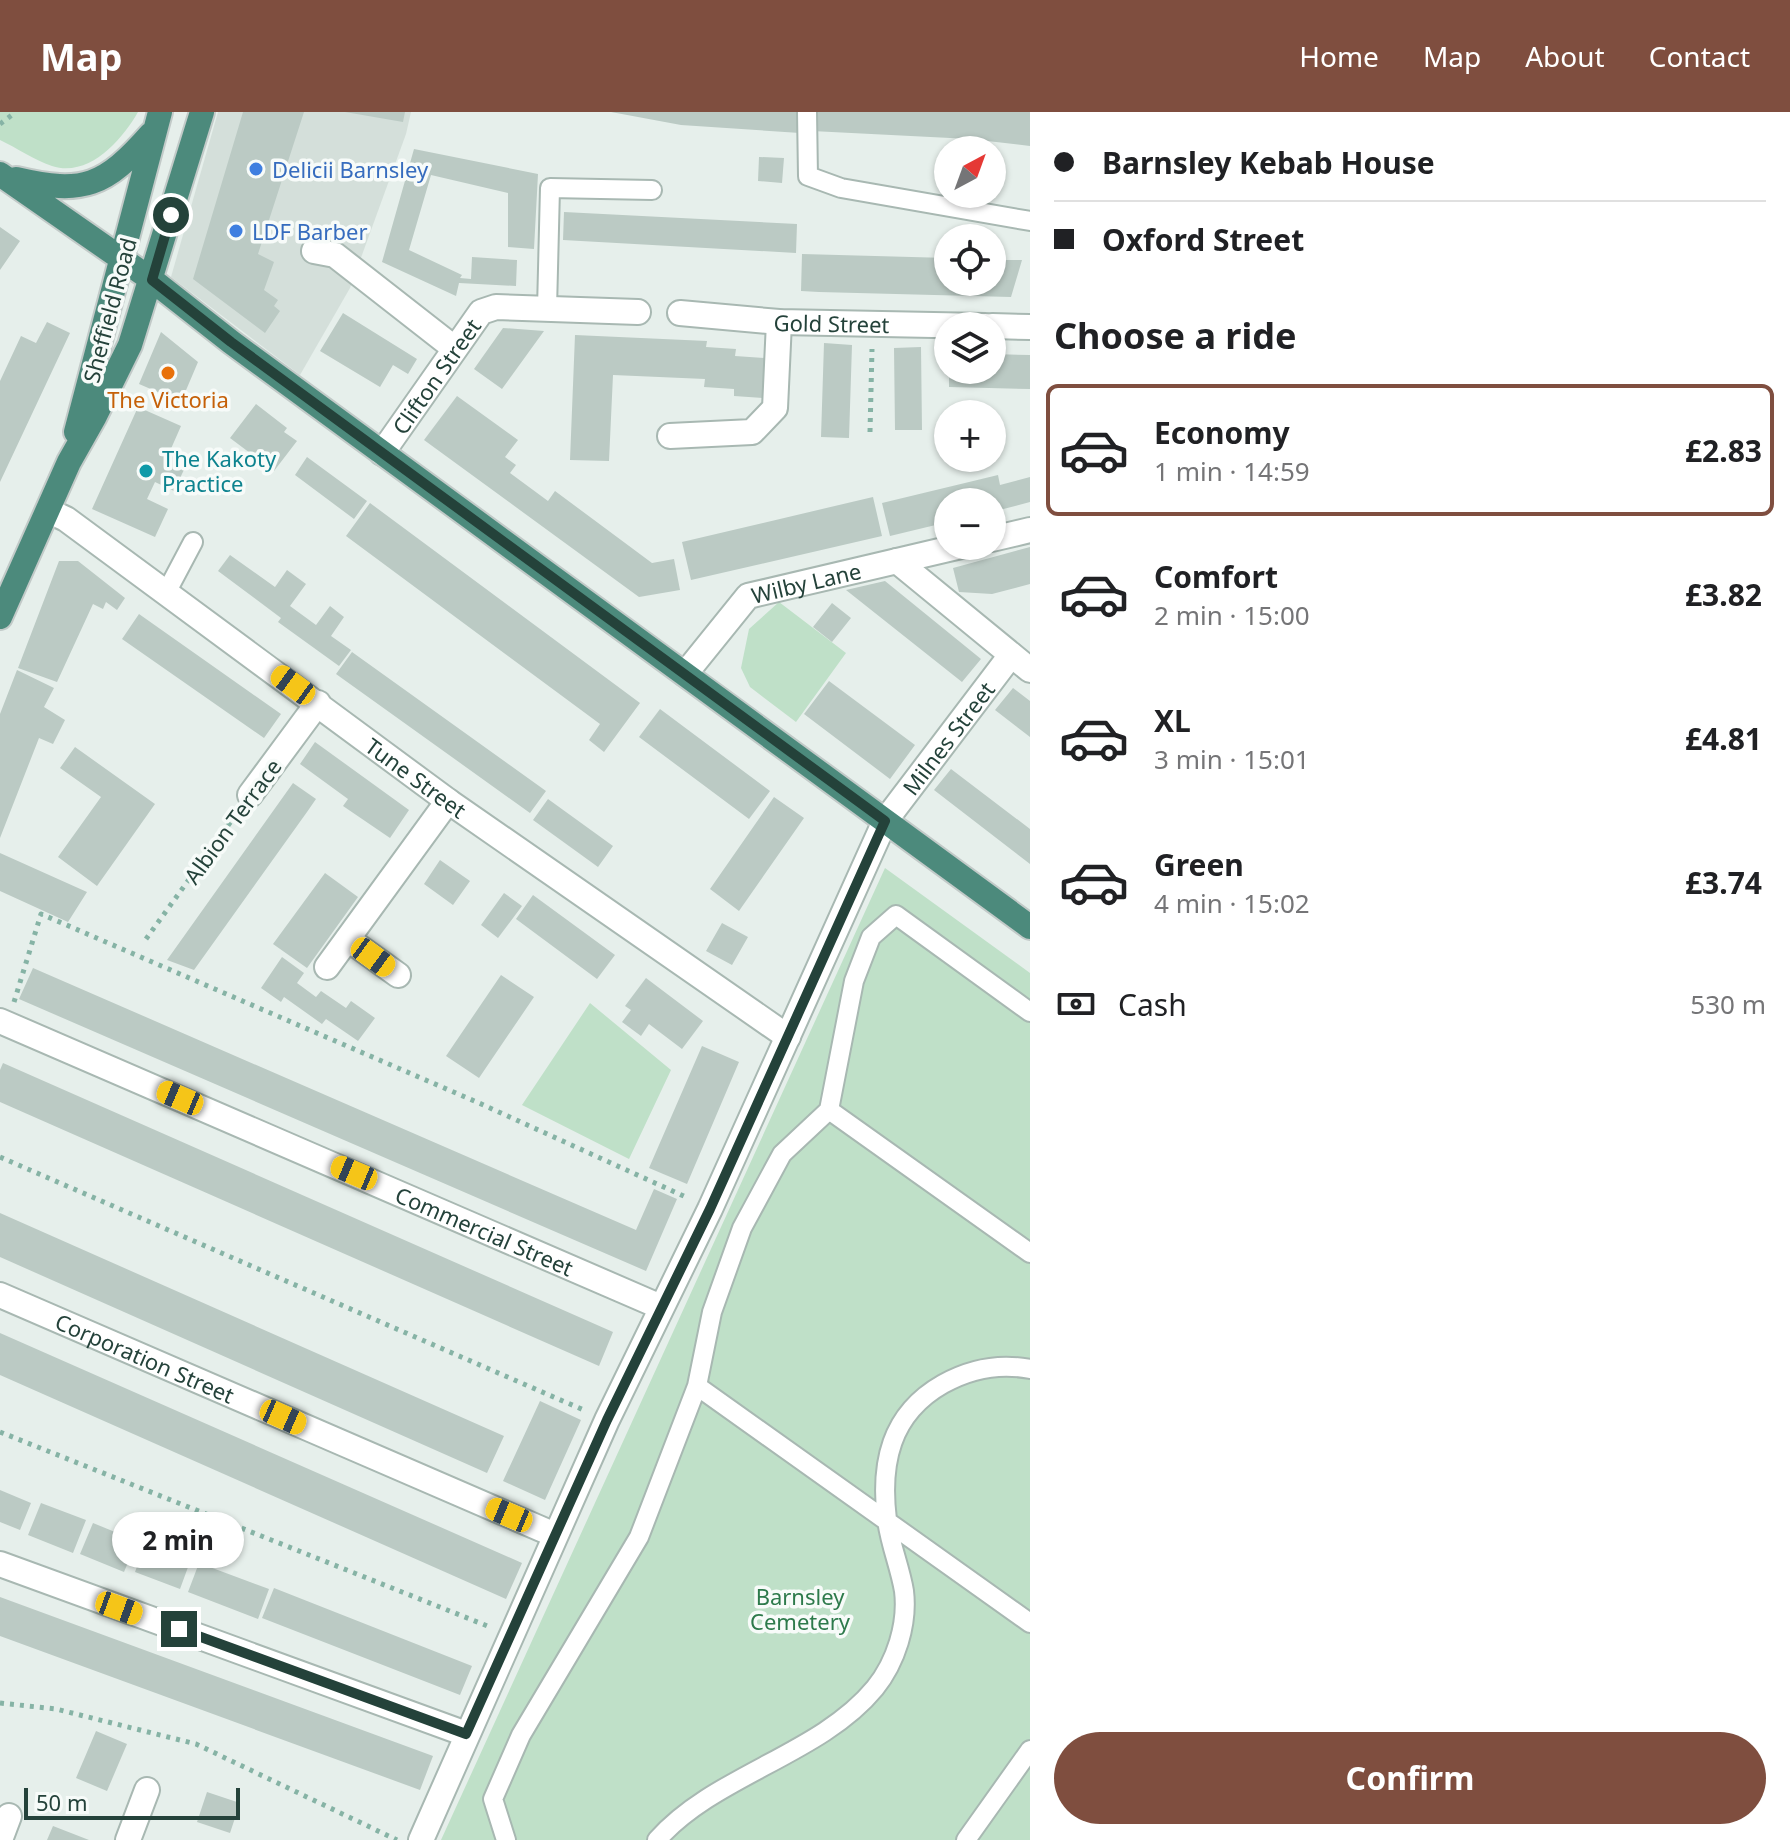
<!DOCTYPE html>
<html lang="en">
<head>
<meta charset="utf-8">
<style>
  body { margin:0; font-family:"Noto Sans",sans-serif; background:#f6f6f6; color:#202124; height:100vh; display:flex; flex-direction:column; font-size:30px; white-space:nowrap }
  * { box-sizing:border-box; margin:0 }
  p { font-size:26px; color:#757577 }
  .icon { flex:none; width:44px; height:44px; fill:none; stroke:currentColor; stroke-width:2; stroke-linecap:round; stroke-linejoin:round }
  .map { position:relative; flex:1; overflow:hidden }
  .side { display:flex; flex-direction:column; background:#fff; width:760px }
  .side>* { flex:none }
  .banner { display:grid; align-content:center; height:176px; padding:0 24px; background:#fff }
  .needle { width:52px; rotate:41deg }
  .fabs { position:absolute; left:934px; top:24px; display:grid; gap:16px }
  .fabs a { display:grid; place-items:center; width:72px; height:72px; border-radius:50%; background:#fff; box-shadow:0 2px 6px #0004; font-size:40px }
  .scale { position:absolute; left:24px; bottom:20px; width:216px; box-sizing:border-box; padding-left:8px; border:4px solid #24423a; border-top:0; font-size:22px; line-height:28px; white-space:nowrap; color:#24423a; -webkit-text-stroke:6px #f7fbf9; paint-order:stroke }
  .end { position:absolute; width:36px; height:36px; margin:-18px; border:10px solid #24423a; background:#fff; box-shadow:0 0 0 4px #fff }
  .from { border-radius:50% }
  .bubble { position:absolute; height:56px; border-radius:28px; background:#fff; box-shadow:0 2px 6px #0004; font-size:26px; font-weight:700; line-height:56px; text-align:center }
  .car { position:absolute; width:24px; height:48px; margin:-24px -12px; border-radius:10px; box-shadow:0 0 6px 2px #0007; background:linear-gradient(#f5c518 24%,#345 0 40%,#f5c518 0 76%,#345 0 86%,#f5c518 0) }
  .banner b { display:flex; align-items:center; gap:28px; height:76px; font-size:30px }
  .banner b+b { border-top:2px solid #e0e0e0 }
  .banner i { width:20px; height:20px; background:#202124 }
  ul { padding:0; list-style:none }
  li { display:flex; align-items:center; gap:24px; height:132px; margin:0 16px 12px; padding:0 8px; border:4px solid transparent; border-radius:12px }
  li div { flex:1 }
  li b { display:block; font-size:30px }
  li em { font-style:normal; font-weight:700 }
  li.active { border-color:#7f4e3f }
  li>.icon { width:72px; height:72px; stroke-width:1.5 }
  h2 { padding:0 24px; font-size:36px; line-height:96px }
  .pay { display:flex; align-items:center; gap:20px; height:88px; padding:0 24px; font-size:30px }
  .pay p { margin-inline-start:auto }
  .cta { display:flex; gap:16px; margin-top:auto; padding:16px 24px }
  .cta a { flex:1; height:92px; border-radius:48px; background:#7f4e3f; color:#fff; font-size:32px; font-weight:700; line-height:92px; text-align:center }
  header { display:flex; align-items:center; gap:48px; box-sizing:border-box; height:112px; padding:0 40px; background:#7f4e3f; color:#fff }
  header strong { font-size:38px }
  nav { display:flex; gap:44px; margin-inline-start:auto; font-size:28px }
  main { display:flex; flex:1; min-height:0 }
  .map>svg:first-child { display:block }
</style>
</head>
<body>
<header>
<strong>Map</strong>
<nav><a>Home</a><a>Map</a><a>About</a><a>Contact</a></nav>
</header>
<main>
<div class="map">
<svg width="1030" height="1728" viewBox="0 0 1030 1728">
  <rect width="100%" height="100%" fill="#e6efeb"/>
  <!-- built -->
  <path fill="#d4dfda" d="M218,0h193l-5,22 -56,154 -50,87 -129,-98z"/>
  <!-- green -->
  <path fill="#bfe0c8" d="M0,0h138c-16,28 -49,66 -86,54 -18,-6 -35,-18 -52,-26z
    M779,490l67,51 -50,69 -46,-35 -9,-19 8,-39z
    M885,756l145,105v867h-589z
    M590,891l81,67 -42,89 -107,-54z"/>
  <!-- building -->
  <path fill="#bbcac4" d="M243,0h61l-46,142 16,8 -10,28 14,10 -4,6 6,5 -15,22 -72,-54z
    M345,0h60l-2,10z
    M611,0h191l-2,21 -119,-8z
    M813,0h217v34l-60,-7 -158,-8z
    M414,37l124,25 -4,75 -26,-2v-54l-77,-18 -22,75 53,25 -2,3 11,1 1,-22 45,3 -1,26 -57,-3 -3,13 -74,-34z
    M759,45l25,1 -2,25 -24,-2z
    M564,100l233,12 -1,29 -233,-13z
    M0,115l20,14 -20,29z
    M802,142l146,4v24h44v-22h30l-11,37 -192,-5 -18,-1z
    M343,201l74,46 -9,15 -15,-9 -13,22 -60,-36z
    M47,210l23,11 -70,149v-101l21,-45 15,7z
    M503,216l41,3 -42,58 -28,-20z
    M161,220l37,30 -17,40 -42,-18z
    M575,223l132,6 -1,6 30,2 -1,7 30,2 -2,40 -29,-2v-7l-30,-2 1,-8 -92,-4 -4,86 -39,-1z
    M824,231l28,2 -3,93 -28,-1z
    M921,235l1,83h-27l-1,-82z
    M992,242l38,1v34l-81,-2v-17h43z
    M457,284l61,44 -13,17 11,8 -6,8 38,28 7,-10 97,72 22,-4 6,31 -41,7 -215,-157z
    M256,292l31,24 -3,4 13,9 -23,30 -44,-33z
    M138,295l43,19 -11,25 19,8 -15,32 -19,-9 -8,17 21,10 -13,28 -63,-28z
    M307,345l60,44 -13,18 -59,-44z
    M998,363l2,10 30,-8v25l-38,10v-10h-44v20l-58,14 -8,-33z
    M873,385l9,39 -191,44 -9,-38z
    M370,391l270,200 -36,49 -15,-12 11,-16 -254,-188z
    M1030,435v37l-38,10 -33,-2 -6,-24z
    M230,443l45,32 12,-17 19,14 -16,22 26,19 14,-19 14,11 -13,19 20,14 -12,16 -61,-44 3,-4 -63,-47z
    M59,449h19l47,37 -8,12 -11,-8 -3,7 -10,-5 -36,78 -39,-14z
    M885,469l96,78 -19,23 -116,-92z
    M832,491l19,15 -19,24 -19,-15z
    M139,502l142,100 -17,24 -142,-99z
    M352,540l194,139 -16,22 -194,-139z
    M17,558l37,18 -10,19 21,13 -12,24 -14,-6 -39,100v-124z
    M829,569l86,64 -25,34 -86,-65z
    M1013,576l17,13v36l-35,-27z
    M660,597l110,82 -21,28 -110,-82z
    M315,630l94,68 -19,28 -47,-32 5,-7 -48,-35z
    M75,635l80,57 -58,82 -39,-29 43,-60 -41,-29z
    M951,657l79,60v35l-96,-74z
    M293,671l23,16 -9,13 -113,158 -27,-10z
    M774,685l30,21 -65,93 -29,-22z
    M548,687l65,47 -15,21 -65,-47z
    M0,741l87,39 -19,30 -68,-31z
    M440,748l30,21 -17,24 -29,-21z
    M325,761l33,24 -51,71 -34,-24z
    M504,781l18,13 -24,32 -17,-13z
    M533,783l82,60 -18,24 -81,-60z
    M722,811l26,14 -16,28 -26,-14z
    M282,845l22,16 -7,10 19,14 5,-6 25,17 5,-7 24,17 -17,23 -32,-22 -4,5 -38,-27 -3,5 -20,-14z
    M33,856l603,262 18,-41 23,10 -31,72 -627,-272z
    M501,863l33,22 -55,81 -33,-22z
    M646,866l57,43 -21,28 -33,-25 -8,12 -19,-14 9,-12 -6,-4z
    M702,934l37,16 -52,122 -38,-16z
    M3,951l610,269 -14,34 -599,-264v-32z
    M0,1101l504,223 -17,37 -487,-216z
    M0,1221l522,230 -16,36 -506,-224z
    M540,1289l41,19 -36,80 -42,-19z
    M0,1378l31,13 -11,27 -20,-8z
    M41,1391l45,17 -13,33 -45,-18z
    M93,1411l44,18 -13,31 -44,-18z
    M146,1430l45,17 -11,30 -45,-17z
    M199,1451l70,26 -11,30 -70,-27z
    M274,1476l198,78 -12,29 -198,-77z
    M0,1485l433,159 -13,34 -420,-154z
    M96,1619l31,13 -20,47 -31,-13z
    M207,1680l33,11 -10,30 -33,-11z
    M53,1714l36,14h-42z"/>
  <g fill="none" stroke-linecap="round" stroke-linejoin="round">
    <defs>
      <path id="service" d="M807,0l1,64 33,12 189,33
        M547,197l3,-121 102,2
        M166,481l27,-51
        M829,998l201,143
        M697,1274l15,-74 30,-84 40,-74 47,-44 25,-129 17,-44 25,-22 134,97
        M506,1728l-13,-41 28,-64 118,-198 58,-151 333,237
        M657,1728c57,-65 163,-85 218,-152 21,-26 33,-64 29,-97 -4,-24 -14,-47 -17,-71 -7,-56 3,-106 56,-136 27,-15 56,-21 87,-15
        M966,1728l64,-90"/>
      <g id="minor">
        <path d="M314,139l21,4 119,93"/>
        <path id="s1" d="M680,201l99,9 206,4"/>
        <path d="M992,214l38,1"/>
        <path d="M670,324l82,-4 23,-24 4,-86"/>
        <path id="s2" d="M382,341l99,-141 15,-5 142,5"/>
        <path id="s3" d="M49,399l17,8 382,282 340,236"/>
        <path d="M992,427l38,-9"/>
        <path d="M897,449l133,109"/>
        <path id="s4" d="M685,562l63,-78 213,-50"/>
        <path d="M250,683l68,-92"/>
        <path d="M348,827l50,36"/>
        <path d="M327,855l121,-166"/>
        <path id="s5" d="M0,909l661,286"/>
        <path id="s6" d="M0,1183l555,240"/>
        <path d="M0,1452l466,170"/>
        <path d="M0,1728l9,-24"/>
        <path d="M128,1728l19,-50"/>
        <path id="s7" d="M421,1728l186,-420 103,-211 175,-388 126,-166"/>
      </g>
      <path id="trunk" d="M0,62l152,106 79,62 799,585
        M16,67c68,16 89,7 135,-45
        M76,320l84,-320
        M0,505l69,-155 26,-46 35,-71 72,-233"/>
    </defs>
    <!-- service casing -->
    <use href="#service" stroke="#a8b8b2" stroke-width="22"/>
    <!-- minor casing -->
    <use href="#minor" stroke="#a8b8b2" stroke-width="28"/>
    <!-- trunk casing -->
    <use href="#trunk" stroke="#c2cac8" stroke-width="28"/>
    <!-- path -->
    <path stroke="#86b3a5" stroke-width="5" stroke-dasharray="4 6" stroke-linecap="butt" d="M0,12l16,-12
      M870,320l2,-83
      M146,827l91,-126
      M14,890l27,-88 438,189 209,95
      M0,1045l586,254
      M0,1320l490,195
      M0,1591l56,6 140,35 201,96"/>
    <!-- service -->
    <use href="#service" stroke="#fff" stroke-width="18"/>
    <!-- minor -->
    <use href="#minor" stroke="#fff" stroke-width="24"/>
    <!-- trunk -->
    <use href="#trunk" stroke="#4c8a7c" stroke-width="24"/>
  </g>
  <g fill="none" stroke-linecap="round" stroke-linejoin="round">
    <!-- route -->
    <path stroke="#24423a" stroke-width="10" d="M171,103l-19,65 79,62 654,479 -175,388 -103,211 -141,314 -287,-105"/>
  </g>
  <!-- markers -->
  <g fill="#3f7fe0" stroke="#f7fbf9" stroke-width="3">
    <circle cx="256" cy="57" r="8"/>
    <circle cx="236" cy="119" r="8"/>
  </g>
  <circle fill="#e8710a" stroke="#f7fbf9" stroke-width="3" cx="168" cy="261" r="8"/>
  <circle fill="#0f9aa8" stroke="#f7fbf9" stroke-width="3" cx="146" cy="359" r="8"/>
  <g text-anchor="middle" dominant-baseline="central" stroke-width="7" stroke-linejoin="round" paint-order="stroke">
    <!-- shop labels -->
    <g font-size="22" fill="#366cbe" stroke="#f7fbf9" text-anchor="start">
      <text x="272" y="57">Delicii Barnsley</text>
      <text x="252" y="119">LDF Barber</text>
    </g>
    <!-- street labels -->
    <g font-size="22" fill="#24423a" stroke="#f7fbf9">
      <text transform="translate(109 198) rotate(-75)">Sheffield Road</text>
      <text stroke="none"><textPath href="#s1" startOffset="152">Gold Street</textPath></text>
      <text stroke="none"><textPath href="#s2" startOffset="94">Clifton Street</textPath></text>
      <text stroke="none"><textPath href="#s4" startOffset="160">Wilby Lane</textPath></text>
      <text stroke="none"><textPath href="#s7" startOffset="1224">Milnes Street</textPath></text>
      <text stroke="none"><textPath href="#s3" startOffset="454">Tune Street</textPath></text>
      <text transform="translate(232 709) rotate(-54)">Albion Terrace</text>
      <text stroke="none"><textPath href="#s5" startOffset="528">Commercial Street</textPath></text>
      <text stroke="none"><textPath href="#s6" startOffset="158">Corporation Street</textPath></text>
    </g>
    <!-- food labels -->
    <g font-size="22" fill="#c56008" stroke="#f7fbf9">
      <text x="168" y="287">The Victoria</text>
    </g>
    <!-- culture labels -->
    <g font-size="22" fill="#0d838f" stroke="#f7fbf9" text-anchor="start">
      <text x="162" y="346">The Kakoty<tspan x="162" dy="25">Practice</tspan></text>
    </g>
    <!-- park labels -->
    <g font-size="22" fill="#2d7a4b" stroke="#f7fbf9">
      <text x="800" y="1484">Barnsley<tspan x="800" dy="25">Cemetery</tspan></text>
    </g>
  </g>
</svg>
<div class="fabs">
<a><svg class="needle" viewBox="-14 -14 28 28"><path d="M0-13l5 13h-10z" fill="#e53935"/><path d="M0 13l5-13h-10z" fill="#757577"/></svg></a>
<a><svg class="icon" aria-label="locate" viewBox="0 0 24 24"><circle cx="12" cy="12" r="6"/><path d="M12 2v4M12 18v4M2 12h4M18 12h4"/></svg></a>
<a><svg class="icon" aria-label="layers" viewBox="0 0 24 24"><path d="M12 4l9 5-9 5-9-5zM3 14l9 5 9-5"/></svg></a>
<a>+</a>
<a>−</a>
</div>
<div class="scale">50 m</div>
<i class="end from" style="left:171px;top:103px"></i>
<i class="end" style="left:179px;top:1517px"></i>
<div class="bubble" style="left:112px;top:1400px;width:132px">2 min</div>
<i class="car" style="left:293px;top:573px;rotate:306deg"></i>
<i class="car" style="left:373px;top:845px;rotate:126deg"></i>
<i class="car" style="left:180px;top:986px;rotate:293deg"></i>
<i class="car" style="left:354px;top:1061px;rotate:293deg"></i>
<i class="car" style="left:283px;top:1305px;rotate:114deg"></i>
<i class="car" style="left:509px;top:1403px;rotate:293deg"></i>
<i class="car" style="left:119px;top:1496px;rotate:110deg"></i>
</div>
<section class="side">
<div class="banner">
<b><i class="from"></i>Barnsley Kebab House</b>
<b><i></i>Oxford Street</b>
</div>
<h2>Choose a ride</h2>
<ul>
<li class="active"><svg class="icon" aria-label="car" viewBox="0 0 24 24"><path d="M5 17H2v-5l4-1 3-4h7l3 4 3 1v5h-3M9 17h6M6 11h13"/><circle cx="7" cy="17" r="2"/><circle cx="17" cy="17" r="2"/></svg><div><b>Economy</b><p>1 min · 14:59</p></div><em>£2.83</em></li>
<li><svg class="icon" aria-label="car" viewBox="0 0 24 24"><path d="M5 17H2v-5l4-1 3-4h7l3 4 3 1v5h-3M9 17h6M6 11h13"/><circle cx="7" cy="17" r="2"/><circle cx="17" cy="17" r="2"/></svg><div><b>Comfort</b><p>2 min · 15:00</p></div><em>£3.82</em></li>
<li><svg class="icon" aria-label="car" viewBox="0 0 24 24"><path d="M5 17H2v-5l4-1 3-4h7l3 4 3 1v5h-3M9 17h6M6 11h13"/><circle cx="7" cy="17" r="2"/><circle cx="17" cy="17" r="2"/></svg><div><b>XL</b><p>3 min · 15:01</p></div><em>£4.81</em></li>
<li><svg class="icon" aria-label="car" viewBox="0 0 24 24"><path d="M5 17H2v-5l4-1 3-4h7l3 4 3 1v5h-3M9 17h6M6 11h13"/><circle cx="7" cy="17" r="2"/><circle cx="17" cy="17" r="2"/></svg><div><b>Green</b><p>4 min · 15:02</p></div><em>£3.74</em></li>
</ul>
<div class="pay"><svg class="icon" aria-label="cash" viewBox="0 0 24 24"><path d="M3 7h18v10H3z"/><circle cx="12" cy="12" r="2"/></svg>Cash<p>530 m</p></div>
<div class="cta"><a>Confirm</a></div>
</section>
</main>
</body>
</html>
